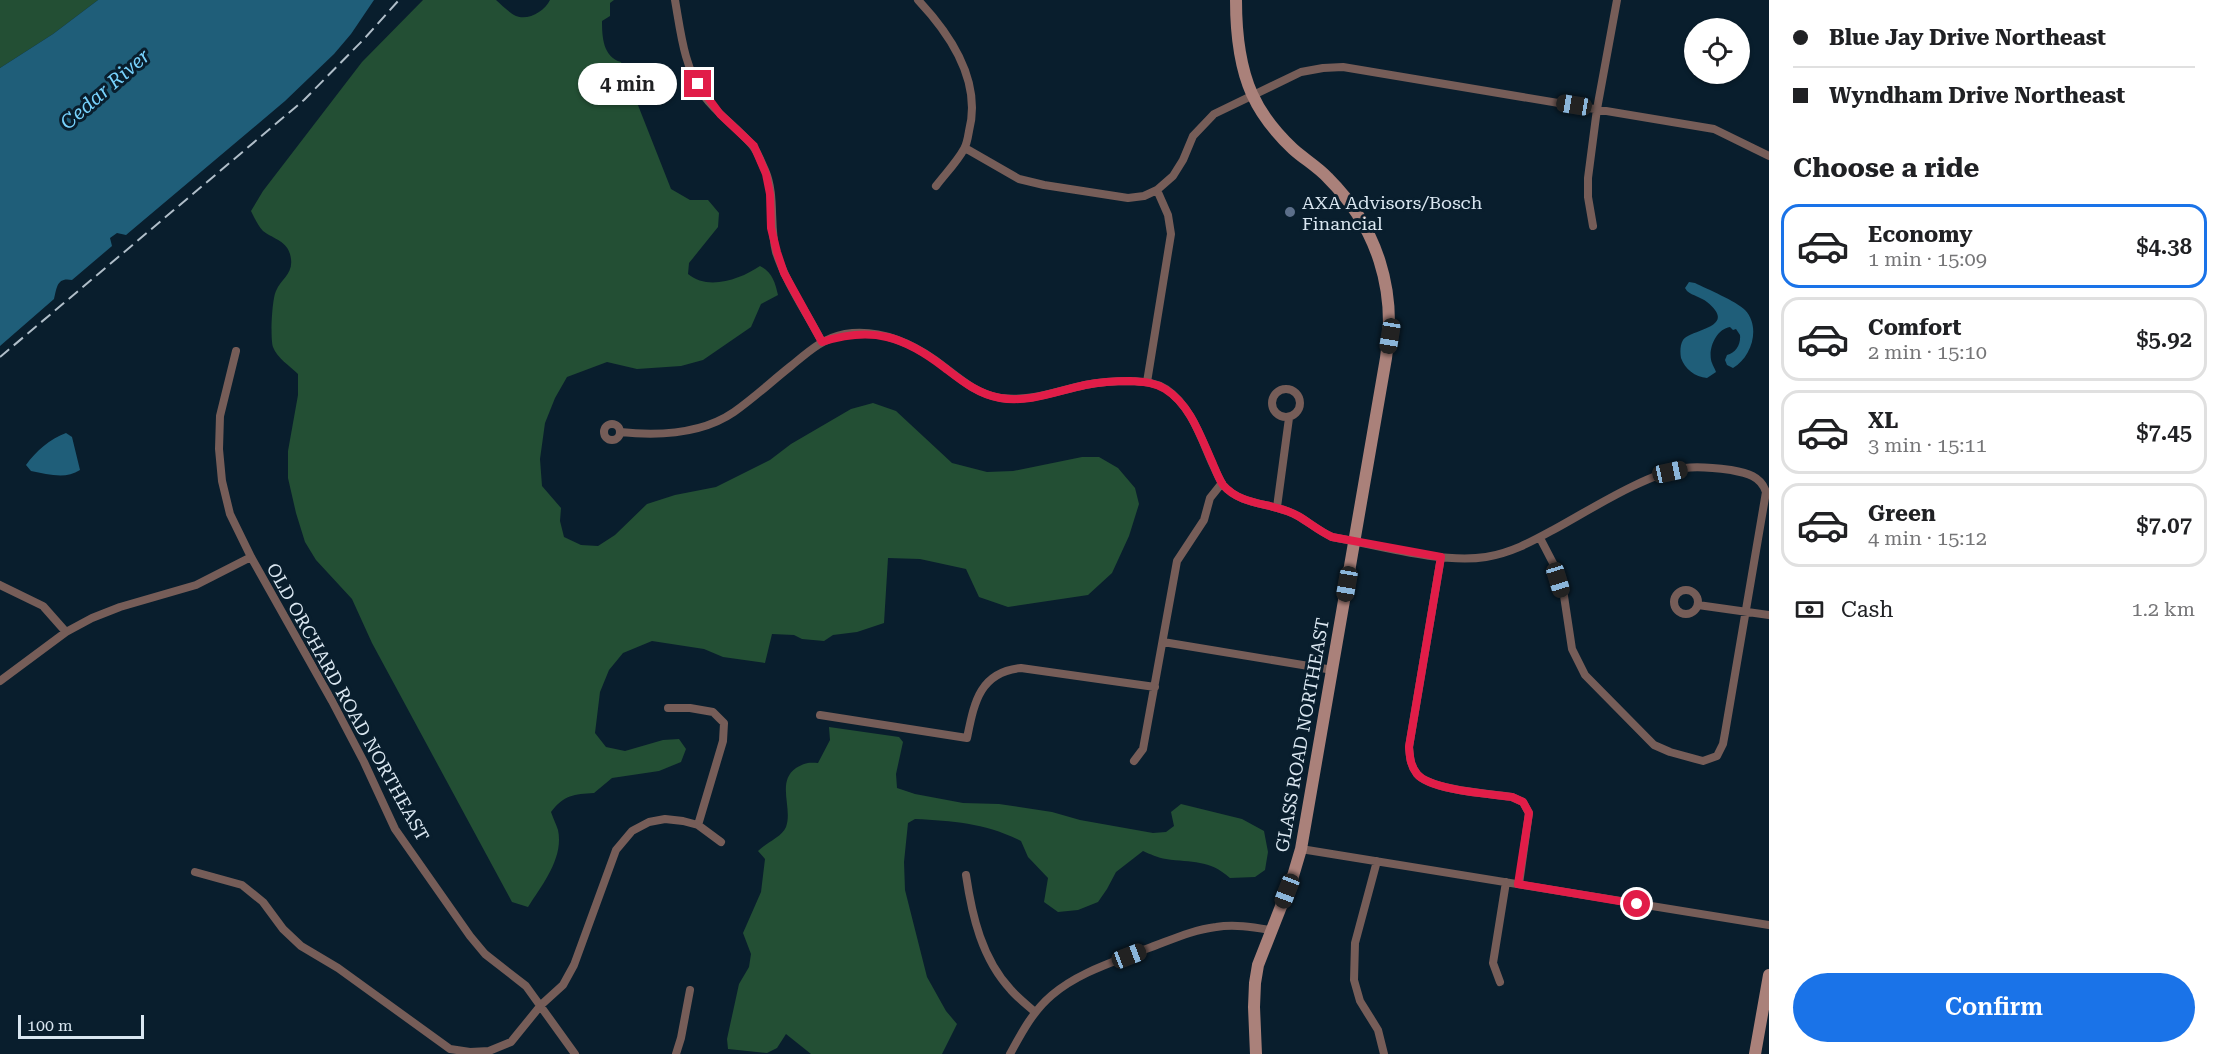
<!DOCTYPE html>
<html lang="en">
<head>
<meta charset="utf-8">
<style>
  body { margin:0; font-family:"Roboto Serif",serif; background:#f6f6f6; color:#202124; height:100vh; display:flex; flex-direction:column; font-size:22px; white-space:nowrap }
  * { box-sizing:border-box; margin:0 }
  p { font-size:20px; color:#757577 }
  .icon { flex:none; width:33px; height:33px; fill:none; stroke:currentColor; stroke-width:2; stroke-linecap:round; stroke-linejoin:round }
  .map { position:relative; flex:1; overflow:hidden }
  .drawer { display:flex; flex-direction:column; background:#fff; width:450px }
  .drawer>* { flex:none }
  .banner { display:grid; align-content:center; height:132px; padding:0 24px; background:#fff }
  .controls { position:absolute; left:1684px; top:18px; display:grid; gap:12px }
  .controls a { display:grid; place-items:center; width:66px; height:66px; border-radius:50%; background:#fff; box-shadow:0 2px 4px #0004; font-size:30px }
  .scale { position:absolute; left:18px; bottom:15px; width:126px; box-sizing:border-box; padding-left:6px; border:3px solid #dae7f1; border-top:0; font-size:16px; line-height:21px; white-space:nowrap; color:#dae7f1; -webkit-text-stroke:4px #091e2d; paint-order:stroke }
  .end { position:absolute; width:27px; height:27px; margin:-14px; border:8px solid #e11d48; background:#fff; box-shadow:0 0 0 3px #fff }
  .from { border-radius:50% }
  .bubble { position:absolute; height:42px; border-radius:21px; background:#fff; box-shadow:0 2px 4px #0004; font-size:20px; font-weight:600; line-height:42px; text-align:center }
  .car { position:absolute; width:18px; height:36px; margin:-18px -9px; border-radius:8px; box-shadow:0 0 4px 2px #0007; background:linear-gradient(#222 24%,#8ab4d8 0 40%,#222 0 76%,#8ab4d8 0 86%,#222 0) }
  .banner b { display:flex; align-items:center; gap:21px; height:57px; font-size:22px }
  .banner b+b { border-top:2px solid #e0e0e0 }
  .banner i { width:15px; height:15px; background:#202124 }
  ul { padding:0; list-style:none }
  li { display:flex; align-items:center; gap:18px; height:84px; margin:0 12px 9px; padding:0 12px; border:3px solid #e0e0e0; border-radius:18px }
  li div { flex:1 }
  li b { display:block; font-size:22px }
  li em { font-style:normal; font-weight:600 }
  li.current { border-color:#1a73e8 }
  li>.icon { width:54px; height:54px; stroke-width:1.5 }
  h2 { padding:0 24px; font-size:27px; line-height:72px }
  .pay { display:flex; align-items:center; gap:15px; height:66px; padding:0 24px; font-size:22px }
  .pay p { margin-inline-start:auto }
  .primary-button { display:flex; gap:12px; margin-top:auto; padding:12px 24px }
  .primary-button a { flex:1; height:69px; border-radius:36px; background:#1a73e8; color:#fff; font-size:24px; font-weight:600; line-height:69px; text-align:center }
  main { display:flex; flex:1; min-height:0 }
  .map>svg:first-child { display:block }
</style>
</head>
<body>
<main>
<div class="map">
<svg width="1769" height="1054" viewBox="0 0 1769 1054">
  <rect width="100%" height="100%" fill="#091e2d"/>
  <!-- green -->
  <path fill="#234f34" d="M0,0h98l-45,34 -53,34z
    M423,0h73c6,5 13,13 20,16 12,5 29,-5 34,-16h64l-4,3v13l-8,5c0,16 1,36 19,41l50,127 19,11h18l11,13 -1,14 -29,36 -1,11c20,17 53,5 72,-8 12,6 15,16 18,29l-17,9 -10,23 -48,33 -22,6 -44,3 -30,-7 -40,15 -12,21 -10,25 -5,36 2,27 19,22 -1,13 4,16 17,8 17,1 17,-11 32,-31 28,-9 41,-8 54,-27 21,-16 60,-35 22,-6 23,8 56,52 35,9 26,-1 69,-14h17l19,11 17,20 4,16 -10,32 -17,37 -24,22 -80,12 -29,-10 -13,-28 -46,-10 -32,-1 -4,65 -27,9 -24,3 -9,6 -22,-2 -8,-4 -22,-1 -7,29 -42,-6 -19,-8 -52,-8 -29,12 -14,17 -9,22 -5,41 11,14 19,4 38,-11 16,-1 7,10 -5,13 -22,9 -47,7 -18,15c-20,1 -30,2 -43,19 2,6 5,12 7,18 6,28 -16,55 -30,77l-16,-5 -140,-259 -20,-44 -36,-39 -11,-18 -9,-29 -8,-35v-27l10,-56v-21c-8,-8 -21,-16 -25,-27 -3,-9 -1,-48 3,-56 5,-12 17,-17 15,-32 -2,-18 -16,-19 -28,-28 -5,-5 -9,-14 -12,-20l12,-20 99,-129z
    M829,727l70,10 4,5 -7,32 1,14 18,6 48,9 36,1 53,8 28,8 73,13 13,-1 8,-6 -3,-14 10,-8 61,15 22,12 4,21 -3,18 -10,7 -25,1c-21,-19 -38,-15 -64,-19 -8,-1 -16,-5 -23,-8l-27,21 -9,17 -9,13 -20,8 -20,2 -14,-10 4,-24 -20,-21 -7,-16c-36,-18 -67,-20 -106,-22l-7,4 -4,39 1,28 22,87 19,34 11,13 -15,30h-131l-25,-20 -9,14 -10,5 -39,-4 -1,-10 12,-55 10,-17 2,-13 -8,-21 18,-41 4,-33 -7,-8c9,-9 24,-14 28,-24 7,-19 -10,-45 10,-59 8,-5 12,-6 22,-5l12,-23z"/>
  <!-- water -->
  <path fill="#1f5e79" d="M98,0h276l-23,34 -17,20 -49,47 -159,134 -9,-2 -7,5 2,8 -40,34c-15,-3 -15,7 -18,19l-54,47v-278l53,-34z
    M1689,282l6,1c12,6 41,18 50,27 16,17 7,47 -12,58l-6,-3 -2,-5 2,-5c9,-2 14,-11 13,-20l-4,-6 -3,1 -3,-3c-14,2 -23,23 -18,36 1,3 3,6 4,9l-9,6c-12,-1 -22,-9 -26,-20 -1,-6 -1,-13 2,-18 8,-11 56,-12 24,-38 -6,-5 -14,-6 -20,-11l-2,-3z
    M66,433l6,4 8,33c-15,10 -32,4 -49,1l-5,-6c10,-14 24,-26 40,-32z"/>
  <g fill="none" stroke-linecap="round" stroke-linejoin="round">
    <!-- street -->
    <path stroke="#765d58" stroke-width="8" d="M675,0c6,34 9,67 29,96 14,19 34,32 48,49 6,7 9,17 13,25 11,25 4,55 11,82 10,31 31,61 46,90
      M918,0c33,35 64,81 51,131 -1,6 -2,13 -5,18 -7,13 -19,25 -28,37
      M965,148l54,31 25,6 84,13 16,-2 13,-6 16,-14 10,-16 10,-24 21,-22 87,-42 22,-4 20,-1 371,62 55,27
      M1593,226l-5,-29v-19l9,-69 20,-109
      M236,351l-16,65 -1,33 3,32 8,33 21,43 81,144 32,61 31,67 75,107 15,18 41,32 49,68
      M1147,382l24,-148 -3,-19 -11,-25
      M1272 403a14 14 0 1 1 28 0a14 14 0 1 1-28 0Z
      M604 432a8 8 0 1 1 16 0a8 8 0 1 1-16 0Z
      M620,432c38,4 82,2 114,-20 20,-14 38,-31 57,-46 17,-14 32,-28 54,-32 32,-5 64,8 90,26 21,15 39,34 66,38 29,4 56,-7 84,-13 15,-3 31,-4 46,-4 12,1 24,1 35,8 25,17 35,49 47,76 3,6 6,14 10,20 19,22 51,17 75,31 12,7 21,15 34,21 45,8 109,27 154,20 25,-4 45,-15 67,-27 35,-19 94,-57 132,-62 15,-2 31,0 46,2 16,3 30,6 35,22l-41,241 -2,11 -6,12 -14,5 -33,-9 -16,-7 -69,-70 -13,-26 -8,-53 -11,-33 -13,-25
      M1277,507l12,-89
      M1441,557l-32,190c1,10 1,18 8,27 13,16 74,20 95,23l11,5 6,11 -10,71
      M0,585l43,21 23,26
      M1674 602a12 12 0 1 1 24 0a12 12 0 1 1-24 0Z
      M1698,605l71,10
      M1163,642l170,28
      M0,681l66,-49 26,-14 28,-11 76,-22 55,-28
      M668,708h22l23,4 11,11 -1,18 -25,84
      M820,715l147,23c7,-34 12,-66 54,-70l134,19
      M1134,761l9,-12 34,-188 27,-41 6,-22 12,-15
      M1301,849l468,76
      M1377,861l-22,82 -1,37 6,21 18,29 6,24
      M195,872l47,13 21,17 20,27 18,17 37,22 112,81 20,3 19,-1 22,-9 30,-37 22,-20 11,-20 42,-115 16,-19 17,-9 16,-3 18,2 15,4 23,17
      M966,875c6,41 16,84 45,115 7,8 16,15 24,22
      M1500,982l-7,-19 13,-81
      M676,1054l5,-16 9,-48
      M1010,1054c12,-22 23,-43 42,-59 27,-23 62,-33 94,-46 23,-8 45,-19 70,-22 18,-3 36,0 54,3"/>
    <!-- secondary -->
    <path stroke="#aa817a" stroke-width="12" d="M1236,0c0,32 3,65 16,94 9,20 25,40 41,55 11,10 25,18 35,29 49,49 69,112 58,180l-85,491 -8,27 -35,89 -3,18 -1,24 2,47
      M1755,1054l14,-79"/>
    <!-- rail -->
    <path stroke="#b0bec9" stroke-width="2" stroke-dasharray="12 6" stroke-linecap="butt" d="M0,357l304,-257 60,-61 35,-39"/>
  </g>
  <g fill="none" stroke-linecap="round" stroke-linejoin="round">
    <!-- route -->
    <path stroke="#e11d48" stroke-width="8" d="M698,84l22,30 34,32 12,28 4,20 1,34 6,24 7,21 38,69c50,-16 82,-6 123,26 17,13 33,26 55,30 29,5 57,-7 85,-13 15,-3 30,-4 45,-4 12,1 24,1 35,8 26,16 36,49 48,75 3,7 6,15 10,21 19,22 51,17 75,31 12,7 21,15 34,21l109,20 -32,190c1,10 1,18 8,27 13,16 73,20 95,23l11,5 6,11 -11,71 119,20"/>
  </g>
  <!-- markers -->
  <circle fill="#5c6f8a" stroke="#091e2d" stroke-width="2" cx="1290" cy="212" r="6"/>
  <g text-anchor="middle" dominant-baseline="central" stroke-width="6" stroke-linejoin="round" paint-order="stroke">
    <!-- poi labels -->
    <g font-size="18" fill="#dae7f1" stroke="#091e2d" text-anchor="start">
      <text x="1302" y="202">AXA Advisors/Bosch<tspan x="1302" dy="21">Financial</tspan></text>
    </g>
    <!-- street labels -->
    <g font-size="18" fill="#dae7f1" stroke="#091e2d">
      <text transform="translate(348 702) rotate(61)">OLD ORCHARD ROAD NORTHEAST</text>
      <text transform="translate(1302 735) rotate(-80)">GLASS ROAD NORTHEAST</text>
    </g>
    <!-- water labels -->
    <g font-size="20" font-style="italic" fill="#78d3fe" stroke="#091e2d">
      <text transform="translate(105 89) rotate(-41)">Cedar River</text>
    </g>
  </g>
</svg>
<div class="controls">
<a><svg class="icon" aria-label="locate" viewBox="0 0 24 24"><circle cx="12" cy="12" r="6"/><path d="M12 2v4M12 18v4M2 12h4M18 12h4"/></svg></a>
</div>
<div class="scale">100 m</div>
<i class="end from" style="left:1637px;top:904px"></i>
<i class="end" style="left:698px;top:84px"></i>
<div class="bubble" style="left:578px;top:63px;width:99px">4 min</div>
<i class="car" style="left:1574px;top:105px;rotate:279deg"></i>
<i class="car" style="left:1390px;top:336px;rotate:189deg"></i>
<i class="car" style="left:1670px;top:472px;rotate:78deg"></i>
<i class="car" style="left:1558px;top:580px;rotate:163deg"></i>
<i class="car" style="left:1347px;top:584px;rotate:190deg"></i>
<i class="car" style="left:1287px;top:891px;rotate:201deg"></i>
<i class="car" style="left:1129px;top:956px;rotate:69deg"></i>
</div>
<section class="drawer">
<div class="banner">
<b><i class="from"></i>Blue Jay Drive Northeast</b>
<b><i></i>Wyndham Drive Northeast</b>
</div>
<h2>Choose a ride</h2>
<ul>
<li class="current"><svg class="icon" aria-label="car" viewBox="0 0 24 24"><path d="M5 17H2v-5l4-1 3-4h7l3 4 3 1v5h-3M9 17h6M6 11h13"/><circle cx="7" cy="17" r="2"/><circle cx="17" cy="17" r="2"/></svg><div><b>Economy</b><p>1 min · 15:09</p></div><em>$4.38</em></li>
<li><svg class="icon" aria-label="car" viewBox="0 0 24 24"><path d="M5 17H2v-5l4-1 3-4h7l3 4 3 1v5h-3M9 17h6M6 11h13"/><circle cx="7" cy="17" r="2"/><circle cx="17" cy="17" r="2"/></svg><div><b>Comfort</b><p>2 min · 15:10</p></div><em>$5.92</em></li>
<li><svg class="icon" aria-label="car" viewBox="0 0 24 24"><path d="M5 17H2v-5l4-1 3-4h7l3 4 3 1v5h-3M9 17h6M6 11h13"/><circle cx="7" cy="17" r="2"/><circle cx="17" cy="17" r="2"/></svg><div><b>XL</b><p>3 min · 15:11</p></div><em>$7.45</em></li>
<li><svg class="icon" aria-label="car" viewBox="0 0 24 24"><path d="M5 17H2v-5l4-1 3-4h7l3 4 3 1v5h-3M9 17h6M6 11h13"/><circle cx="7" cy="17" r="2"/><circle cx="17" cy="17" r="2"/></svg><div><b>Green</b><p>4 min · 15:12</p></div><em>$7.07</em></li>
</ul>
<div class="pay"><svg class="icon" aria-label="cash" viewBox="0 0 24 24"><path d="M3 7h18v10H3z"/><circle cx="12" cy="12" r="2"/></svg>Cash<p>1.2 km</p></div>
<div class="primary-button"><a>Confirm</a></div>
</section>
</main>
</body>
</html>
